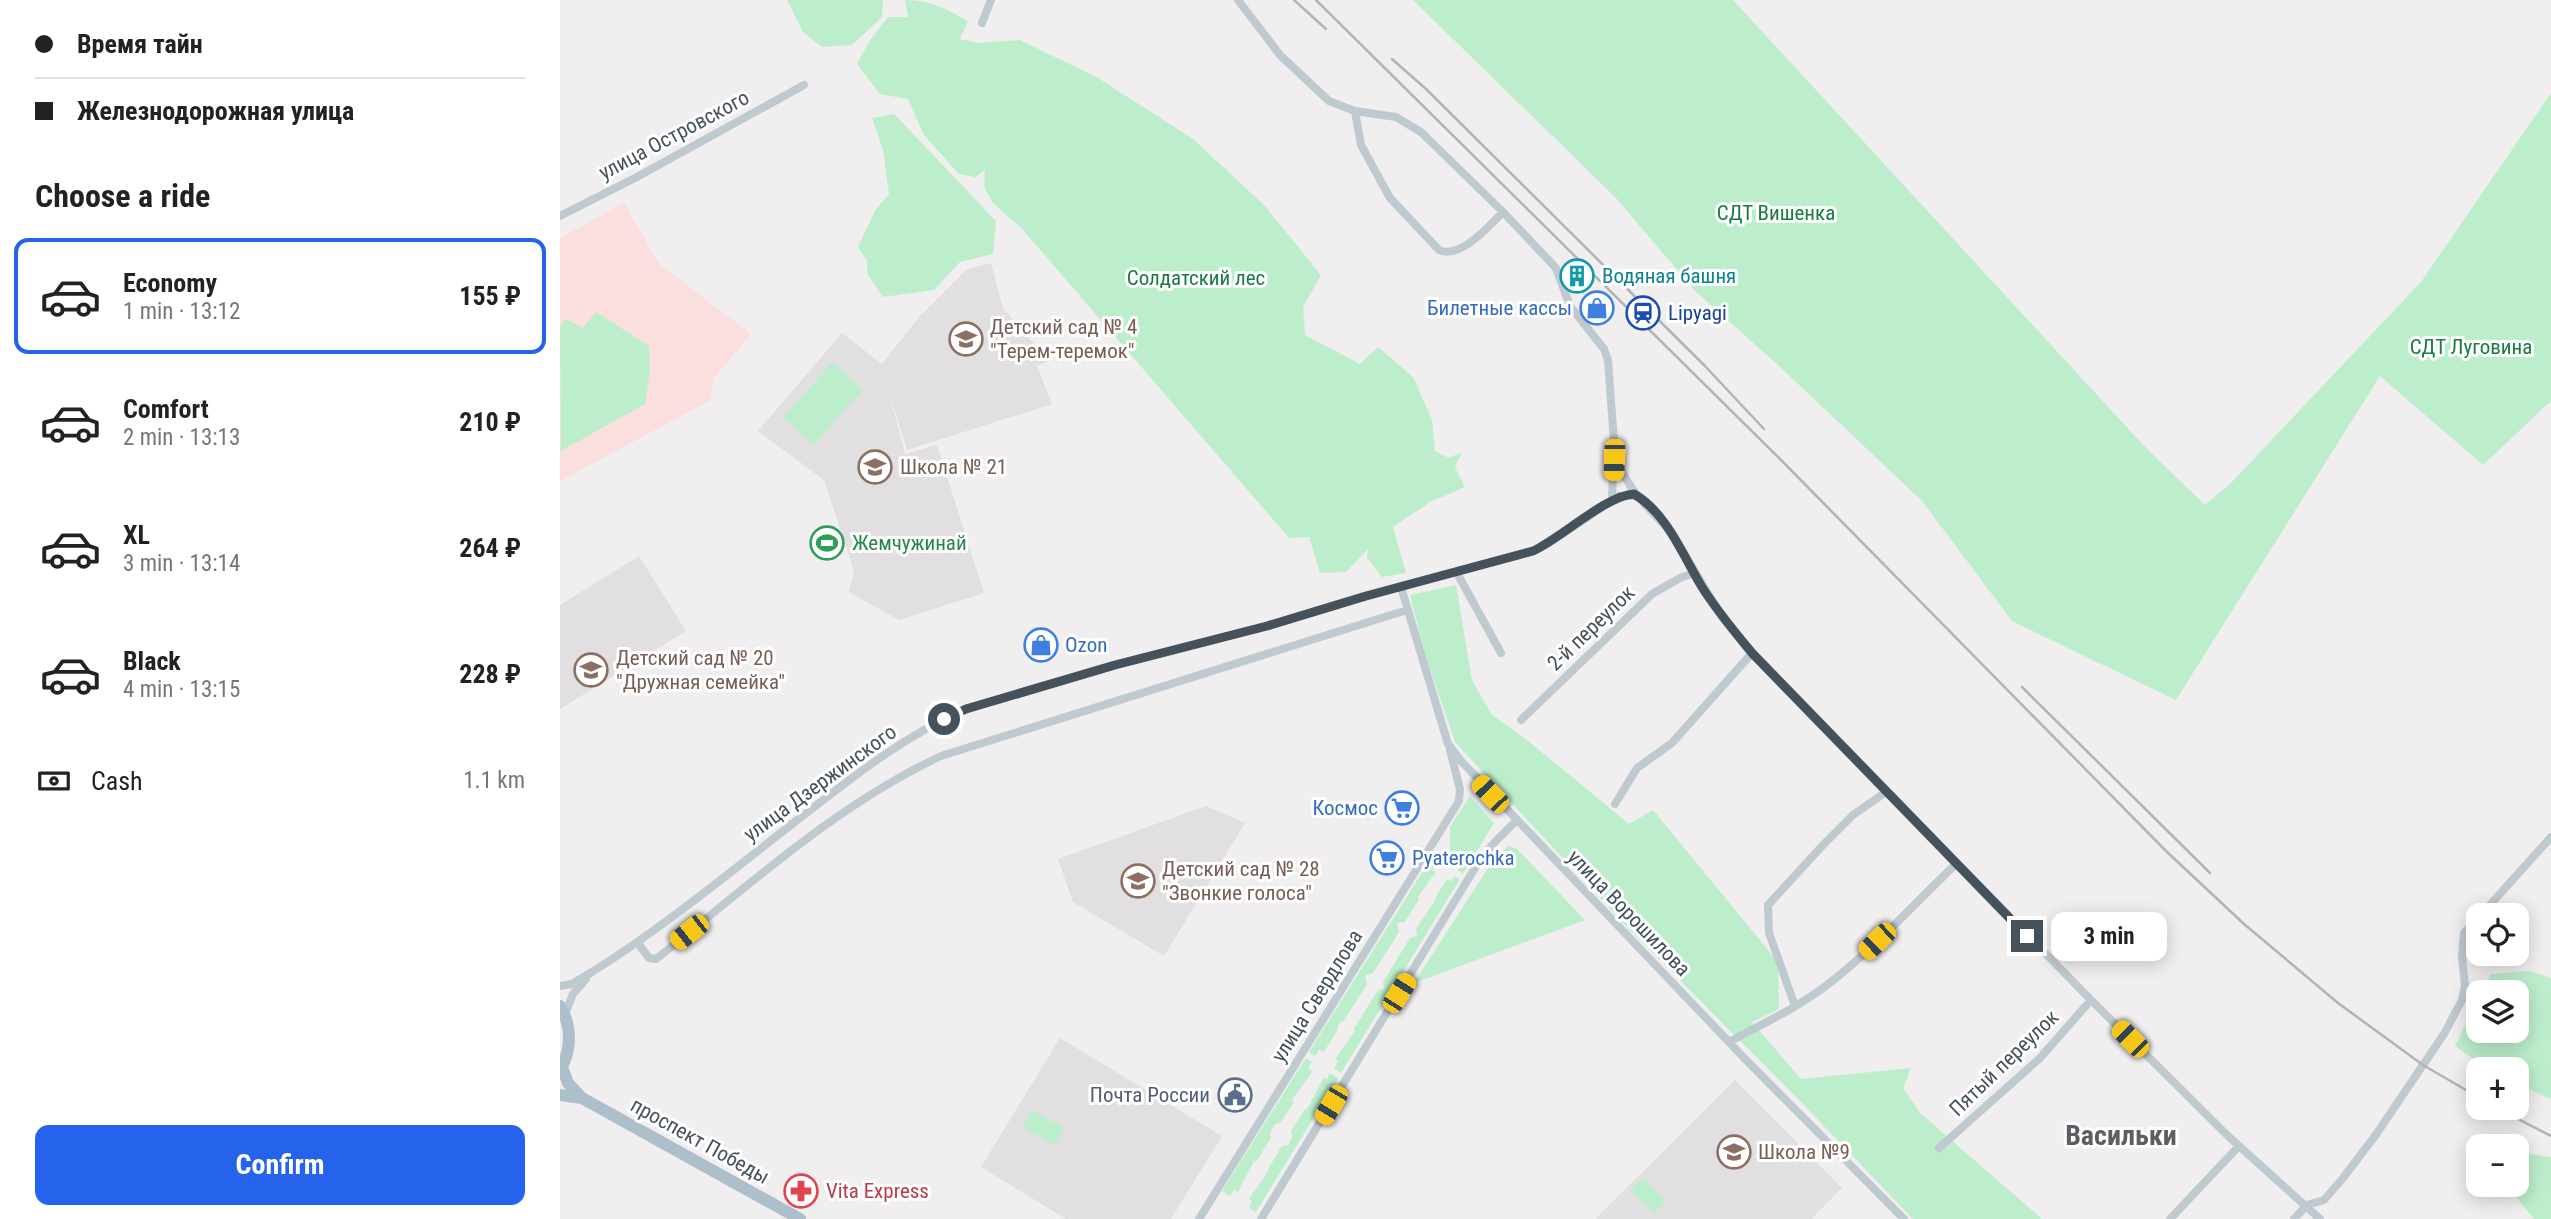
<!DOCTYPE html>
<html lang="en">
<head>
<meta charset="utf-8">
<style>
  body { margin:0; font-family:"Roboto Condensed",sans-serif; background:#f6f6f6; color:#222; height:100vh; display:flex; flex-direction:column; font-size:26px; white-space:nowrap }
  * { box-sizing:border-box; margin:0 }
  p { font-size:23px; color:#767676 }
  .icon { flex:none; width:38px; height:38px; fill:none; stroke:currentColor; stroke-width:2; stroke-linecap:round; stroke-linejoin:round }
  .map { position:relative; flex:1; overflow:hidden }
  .drawer { display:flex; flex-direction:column; background:#fff; width:560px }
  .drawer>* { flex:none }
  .guide { display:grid; align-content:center; height:154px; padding:0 35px; background:#fff }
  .tools { position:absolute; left:1906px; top:903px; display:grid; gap:14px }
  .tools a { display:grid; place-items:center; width:63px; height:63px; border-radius:14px; background:#fff; box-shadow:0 4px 18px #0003; font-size:35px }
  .end { position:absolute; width:32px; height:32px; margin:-16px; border:9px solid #46525b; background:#fff; box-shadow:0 0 0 4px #fff }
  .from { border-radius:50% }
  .bubble { position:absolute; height:49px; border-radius:14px; background:#fff; box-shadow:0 4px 18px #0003; font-size:23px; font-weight:700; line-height:49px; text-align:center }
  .car { position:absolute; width:21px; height:42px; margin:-21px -10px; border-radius:9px; box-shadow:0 0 5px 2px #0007; background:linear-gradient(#f5c518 24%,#345 0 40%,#f5c518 0 76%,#345 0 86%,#f5c518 0) }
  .guide b { display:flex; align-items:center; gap:24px; height:66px; font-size:26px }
  .guide b+b { border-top:2px solid #e0e0e0 }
  .guide i { width:18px; height:18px; background:#222 }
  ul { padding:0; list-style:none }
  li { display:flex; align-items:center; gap:21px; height:116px; margin:0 14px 10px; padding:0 21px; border:4px solid transparent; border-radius:14px }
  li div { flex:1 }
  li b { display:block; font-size:26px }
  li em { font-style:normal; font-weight:700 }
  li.on { border-color:#2563eb }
  li>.icon { width:63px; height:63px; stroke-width:1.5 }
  h2 { padding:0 35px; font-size:32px; line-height:84px }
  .pay { display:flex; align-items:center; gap:18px; height:77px; padding:0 35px; font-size:26px }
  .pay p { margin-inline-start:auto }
  .action { display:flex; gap:14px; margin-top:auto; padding:14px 35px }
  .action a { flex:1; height:80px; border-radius:14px; background:#2563eb; color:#fff; font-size:28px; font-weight:700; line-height:80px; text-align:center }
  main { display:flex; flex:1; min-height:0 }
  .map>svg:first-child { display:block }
</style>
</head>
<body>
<main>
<section class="drawer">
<div class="guide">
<b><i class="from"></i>Время тайн</b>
<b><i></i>Железнодорожная улица</b>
</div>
<h2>Choose a ride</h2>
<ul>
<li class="on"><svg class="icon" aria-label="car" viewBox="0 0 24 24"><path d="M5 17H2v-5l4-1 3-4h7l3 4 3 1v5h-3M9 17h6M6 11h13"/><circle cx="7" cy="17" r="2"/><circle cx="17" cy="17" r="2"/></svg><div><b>Economy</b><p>1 min · 13:12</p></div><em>155 ₽</em></li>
<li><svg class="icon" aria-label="car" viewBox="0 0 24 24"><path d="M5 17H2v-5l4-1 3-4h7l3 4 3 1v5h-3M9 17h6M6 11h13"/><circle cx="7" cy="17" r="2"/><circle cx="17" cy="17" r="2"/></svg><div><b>Comfort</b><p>2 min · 13:13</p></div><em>210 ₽</em></li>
<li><svg class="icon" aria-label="car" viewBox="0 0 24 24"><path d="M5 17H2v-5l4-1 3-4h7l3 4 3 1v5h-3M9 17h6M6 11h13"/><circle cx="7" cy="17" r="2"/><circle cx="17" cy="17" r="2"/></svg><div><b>XL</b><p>3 min · 13:14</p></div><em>264 ₽</em></li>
<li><svg class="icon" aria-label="car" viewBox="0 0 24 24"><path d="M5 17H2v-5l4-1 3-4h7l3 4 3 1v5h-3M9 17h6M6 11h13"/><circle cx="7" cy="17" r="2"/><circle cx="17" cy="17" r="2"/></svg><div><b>Black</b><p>4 min · 13:15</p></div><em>228 ₽</em></li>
</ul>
<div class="pay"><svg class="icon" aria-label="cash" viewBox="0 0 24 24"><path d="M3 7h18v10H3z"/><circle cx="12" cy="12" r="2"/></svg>Cash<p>1.1 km</p></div>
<div class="action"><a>Confirm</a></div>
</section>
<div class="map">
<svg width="1991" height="1219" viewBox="0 0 1991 1219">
  <rect width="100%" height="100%" fill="#f0eeee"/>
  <!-- education -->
  <path fill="#e1dfe0" d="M431,263l12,45 46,53 -12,5 15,38 -145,46 -18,-58 16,62 32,-9 47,148 -85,27 -50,-28 5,-21 -30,-91 -66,-49 84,-98 40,31 37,-47 47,-47z
    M79,556l47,75 -126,78v-104z
    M646,806l39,17 -81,133 -91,-54 -15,-43z
    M500,1038l162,98 -51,83h-105l-85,-52z
    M1175,1080l107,108 -31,31h-216z"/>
  <!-- medical -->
  <path fill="#fadfde" d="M64,203l35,61 92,70 -38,45 -2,21 -151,81v-243z"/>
  <!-- green -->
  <path fill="#bceecc" d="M227,0h96l-1,17 -30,28 -30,2 -19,-15z
    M345,0c25,0 42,9 63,21l-8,18 18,4 42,-3 78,38 95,61 72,67 56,69 -18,32 2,28 55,29 18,-17 35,30 19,43 3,31 14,7 13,-6 -7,15 10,20 -35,15 -37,25 13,46 -24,4 -15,-19 1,-9 -22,23 -26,1 -11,-36 -20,1 -265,-307 -31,-28 -9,-16 1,-17 -10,7 -16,-3 -35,-39 -16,-36 -28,-5 -23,-30 13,-24 18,-23h20z
    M853,0h320l413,448 59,57 25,-21 191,-202 130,-189v308l-68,64 -103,-89 -204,324 -164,-79 -90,-120 -144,-136 -83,-74 -79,-93z
    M334,114l102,107 -3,33 -33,8 -26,28 -51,7 -16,-23v-13l-9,-14 18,-38 13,-15 -6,-44 -11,-32z
    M36,312l53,34 1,25 -5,33 -84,47 -1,-125 5,-7 18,9z
    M273,362l30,28 -50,55 -30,-28z
    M896,585l16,95 20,35 35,25 102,84 24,-14 125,152 1,47 -27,13 49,57 110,-11 -8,20 17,25 122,106h-129l-114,-119 -171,-172 -173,-186 -30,-88 -15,-59z
    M910,796l24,27 -31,51 -5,-4 4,-7 -12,-7v-29z
    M948,846l9,3 68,71 -171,63 78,-121z
    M870,860l6,4 -4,6 4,2 -18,25 1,2 -14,23 -8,1 2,9 -26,41 -8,2 2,9 -24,38 -2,-1 -4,7 1,1 -14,23 -5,-2 -4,6 -6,-4z
    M894,876l6,3 -119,194 -7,-5 4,-7 -3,-2 20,-28 -1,-2 24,-39 6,-1 -1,-7 27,-44 7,-2 -1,-7 20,-30 -1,-1 12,-19 4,2z
    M1970,971l21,7v121l-34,-15 -1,-15h-28l-33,-23 23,-46v31h38v-39h-34l9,-18z
    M746,1058l6,4 -4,6 5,3 -21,29 2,2 -14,21 -5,1 -5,9 1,5 -15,24 -2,-1 -16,31 -4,-2 -4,6 -8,-5z
    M770,1073l8,5 -82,134 -7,-4 3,-7 -3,-2 20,-29 -1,-1 14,-23 6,-1 4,-7 -1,-7 14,-22h2l17,-32 3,2z
    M472,1110l32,18 -9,17 -33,-18z
    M1957,1152l34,5v62h-17l-28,-34h10z
    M1083,1178l23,23 -12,13 -24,-24z"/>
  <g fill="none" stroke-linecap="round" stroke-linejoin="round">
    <!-- street -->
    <path stroke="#bec9d0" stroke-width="8" d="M678,0l42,55 49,46 26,10 41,6 25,15 82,80 53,56 14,38 34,43 4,11 6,82 -2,58
      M422,23l9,-23
      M795,111l6,34 29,53 49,52c21,10 51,-25 64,-38
      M0,216l75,-38 169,-93
      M1054,460l23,36 35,37 50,84 30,36 339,347 137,136 92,83
      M897,573l44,80
      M841,587l47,157 13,17 286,300 157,158
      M961,720l131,-126 28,-16 14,-5
      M1055,804l22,-36 35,-25 80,-90
      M1921,915l70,-78
      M77,942l12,16 7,1c90,-71 180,-154 285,-203l466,-146
      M0,986l12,-2c84,-49 160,-114 237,-173 50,-39 99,-77 157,-102l149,-44 152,-39 99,-30 167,-45 16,-8 70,-47h18
      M1235,1006l-26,-73 -1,-28 55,-60 30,-30 33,-23
      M5,1014l8,-20 13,-15
      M1169,1042c33,-18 68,-34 98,-57 47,-36 87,-81 130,-122
      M1379,1148l101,-90 51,-58
      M639,1219l260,-418 1,-12 -10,-39
      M701,1219l217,-356 16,-20 22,-22
      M1610,1219l69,-73
      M1734,1219l13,-14 17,-5 19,-22 32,-42 69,-102 18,-34 3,-14 -3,-29 2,-24 14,-15"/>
    <!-- primary -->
    <path stroke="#aebfcc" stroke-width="12" d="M0,1006c12,20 12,44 0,64
      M2,1067l6,16 14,15 218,121
      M0,1095l22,3"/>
    <!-- rail -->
    <path stroke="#b0b4b8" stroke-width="2.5" d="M734,0l32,29
      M756,0l466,461 384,390 78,73 94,79 85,62 55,32
      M832,59l34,30 278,276 60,64
      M1462,687l188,186
      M1937,1108l54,28"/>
  </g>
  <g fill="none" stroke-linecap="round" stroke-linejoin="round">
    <!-- route -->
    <path stroke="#46525b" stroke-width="9" d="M384,719l22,-10 149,-44 152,-39 99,-30 167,-45c28,-13 74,-56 101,-57 33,19 49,62 68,93 15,24 32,44 50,66l275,283"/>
  </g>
  <!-- icons -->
  <defs>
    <symbol id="building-ring" viewBox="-11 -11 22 22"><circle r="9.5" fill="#fff" stroke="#0f9aa8" stroke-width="1.5"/><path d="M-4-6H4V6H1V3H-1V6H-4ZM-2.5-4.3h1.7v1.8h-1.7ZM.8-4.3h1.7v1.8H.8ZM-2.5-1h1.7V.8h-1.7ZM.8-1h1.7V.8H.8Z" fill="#0f9aa8"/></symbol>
    <symbol id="shop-ring" viewBox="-11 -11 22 22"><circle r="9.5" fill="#fff" stroke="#3f7fe0" stroke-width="1.5"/><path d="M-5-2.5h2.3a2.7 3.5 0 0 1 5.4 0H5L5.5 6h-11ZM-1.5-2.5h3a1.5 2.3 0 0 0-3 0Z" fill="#3f7fe0"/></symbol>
    <symbol id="station-ring" viewBox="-11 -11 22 22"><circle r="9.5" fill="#fff" stroke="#1a4fb4" stroke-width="1.5"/><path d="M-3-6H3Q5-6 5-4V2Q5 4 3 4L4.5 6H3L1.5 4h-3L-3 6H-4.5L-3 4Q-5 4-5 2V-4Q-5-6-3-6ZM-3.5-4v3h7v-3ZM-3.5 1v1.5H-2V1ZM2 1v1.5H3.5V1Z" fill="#1a4fb4"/></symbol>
    <symbol id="school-ring" viewBox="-11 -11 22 22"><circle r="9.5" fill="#fff" stroke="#8d6e63" stroke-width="1.5"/><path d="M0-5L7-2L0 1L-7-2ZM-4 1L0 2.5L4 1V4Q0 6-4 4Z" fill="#8d6e63"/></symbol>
    <symbol id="stadium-ring" viewBox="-11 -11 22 22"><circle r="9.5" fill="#fff" stroke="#2e9e5b" stroke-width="1.5"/><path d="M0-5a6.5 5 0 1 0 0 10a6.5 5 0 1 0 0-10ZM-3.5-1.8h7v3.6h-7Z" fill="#2e9e5b"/></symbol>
    <symbol id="supermarket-ring" viewBox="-11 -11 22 22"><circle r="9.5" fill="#fff" stroke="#3f7fe0" stroke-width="1.5"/><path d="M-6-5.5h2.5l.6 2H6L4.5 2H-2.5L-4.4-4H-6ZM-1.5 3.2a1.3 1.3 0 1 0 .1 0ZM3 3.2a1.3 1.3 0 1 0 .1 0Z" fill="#3f7fe0"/></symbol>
    <symbol id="civic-ring" viewBox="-11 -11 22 22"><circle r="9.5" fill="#fff" stroke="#5c6f8a" stroke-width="1.5"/><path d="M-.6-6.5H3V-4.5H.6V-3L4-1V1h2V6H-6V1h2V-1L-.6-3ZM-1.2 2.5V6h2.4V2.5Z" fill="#5c6f8a"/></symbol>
    <symbol id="pharmacy-ring" viewBox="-11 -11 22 22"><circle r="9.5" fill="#fff" stroke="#e0444e" stroke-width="1.5"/><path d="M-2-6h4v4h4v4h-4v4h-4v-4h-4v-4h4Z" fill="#e0444e"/></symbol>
  </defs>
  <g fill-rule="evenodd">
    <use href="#building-ring" x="998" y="257" width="38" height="38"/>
    <use href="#shop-ring" x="1018" y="289" width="38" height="38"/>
    <use href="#station-ring" x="1064" y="294" width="38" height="38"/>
    <use href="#school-ring" x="387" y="320" width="38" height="38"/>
    <use href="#school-ring" x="296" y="448" width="38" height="38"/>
    <use href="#stadium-ring" x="248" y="524" width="38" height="38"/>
    <use href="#shop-ring" x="462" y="626" width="38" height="38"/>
    <use href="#school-ring" x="12" y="651" width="38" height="38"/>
    <use href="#supermarket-ring" x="823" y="789" width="38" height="38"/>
    <use href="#supermarket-ring" x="808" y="839" width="38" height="38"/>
    <use href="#school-ring" x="559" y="862" width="38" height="38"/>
    <use href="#civic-ring" x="656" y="1076" width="38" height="38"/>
    <use href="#school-ring" x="1155" y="1133" width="38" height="38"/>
    <use href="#pharmacy-ring" x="222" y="1172" width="38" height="38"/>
  </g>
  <g text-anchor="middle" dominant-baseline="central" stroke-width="6" stroke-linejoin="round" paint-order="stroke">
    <!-- street labels -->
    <g font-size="21" fill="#46525b" stroke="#fff">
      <text transform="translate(114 135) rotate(-28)">улица Островского</text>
      <text transform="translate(1031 628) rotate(-44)">2-й переулок</text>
      <text transform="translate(260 783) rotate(-36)">улица Дзержинского</text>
      <text transform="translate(1069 913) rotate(46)">улица Ворошилова</text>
      <text transform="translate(757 996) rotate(-58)">улица Свердлова</text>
      <text transform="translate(1444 1063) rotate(-44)">Пятый переулок</text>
      <text transform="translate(140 1141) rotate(29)">проспект Победы</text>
    </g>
    <!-- park labels -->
    <g font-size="21" fill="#187b44" stroke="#fff">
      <text x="1216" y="213">СДТ Вишенка</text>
      <text x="636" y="278">Солдатский лес</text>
      <text x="1911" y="347">СДТ Луговина</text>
    </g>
    <!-- culture labels -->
    <g font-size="21" fill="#0d838f" stroke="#fff" text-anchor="start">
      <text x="1042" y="276">Водяная башня</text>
    </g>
    <!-- shop labels -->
    <g font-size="21" fill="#366cbe" stroke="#fff" text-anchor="end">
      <text x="1012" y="308">Билетные кассы</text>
      <text x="505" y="645" text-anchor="start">Ozon</text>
      <text x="818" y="808">Космос</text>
      <text x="852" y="858" text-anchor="start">Pyaterochka</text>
    </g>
    <!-- transit labels -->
    <g font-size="21" fill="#164399" stroke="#fff" text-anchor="start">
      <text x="1108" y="313">Lipyagi</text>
    </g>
    <!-- education labels -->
    <g font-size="21" fill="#785e54" stroke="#fff" text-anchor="start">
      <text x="430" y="327">Детский сад № 4<tspan x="430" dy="24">"Терем-теремок"</tspan></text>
      <text x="340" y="467">Школа № 21</text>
      <text x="56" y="658">Детский сад № 20<tspan x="56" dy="24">"Дружная семейка"</tspan></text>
      <text x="602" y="869">Детский сад № 28<tspan x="602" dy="24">"Звонкие голоса"</tspan></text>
      <text x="1198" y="1152">Школа №9</text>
    </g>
    <!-- leisure labels -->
    <g font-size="21" fill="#27864d" stroke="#fff" text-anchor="start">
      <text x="292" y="543">Жемчужинай</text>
    </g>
    <!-- service labels -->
    <g font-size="21" fill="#4e5e75" stroke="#fff" text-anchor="end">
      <text x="650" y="1095">Почта России</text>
    </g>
    <!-- health labels -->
    <g font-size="21" fill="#be3a42" stroke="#fff" text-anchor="start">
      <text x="266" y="1191">Vita Express</text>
    </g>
    <!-- district labels -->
    <g font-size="28" font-weight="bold" fill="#5b5f63" stroke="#fff">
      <text x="1561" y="1135">Васильки</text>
    </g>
  </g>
</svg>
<div class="tools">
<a><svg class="icon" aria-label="locate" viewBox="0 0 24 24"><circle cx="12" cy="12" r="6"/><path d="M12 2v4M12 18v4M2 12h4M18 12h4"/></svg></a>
<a><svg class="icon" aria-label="layers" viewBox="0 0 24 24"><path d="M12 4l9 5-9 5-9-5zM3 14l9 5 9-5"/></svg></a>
<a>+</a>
<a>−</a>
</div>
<i class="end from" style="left:384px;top:719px"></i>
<i class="end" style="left:1467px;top:936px"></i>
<div class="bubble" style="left:1491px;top:912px;width:116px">3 min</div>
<i class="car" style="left:1054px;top:460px;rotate:182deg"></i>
<i class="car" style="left:930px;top:794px;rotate:316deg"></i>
<i class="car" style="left:129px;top:932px;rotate:232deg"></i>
<i class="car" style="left:1317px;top:941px;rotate:226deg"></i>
<i class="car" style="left:839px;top:993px;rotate:32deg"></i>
<i class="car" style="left:1570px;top:1039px;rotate:315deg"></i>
<i class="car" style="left:771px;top:1105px;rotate:211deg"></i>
</div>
</main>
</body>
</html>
